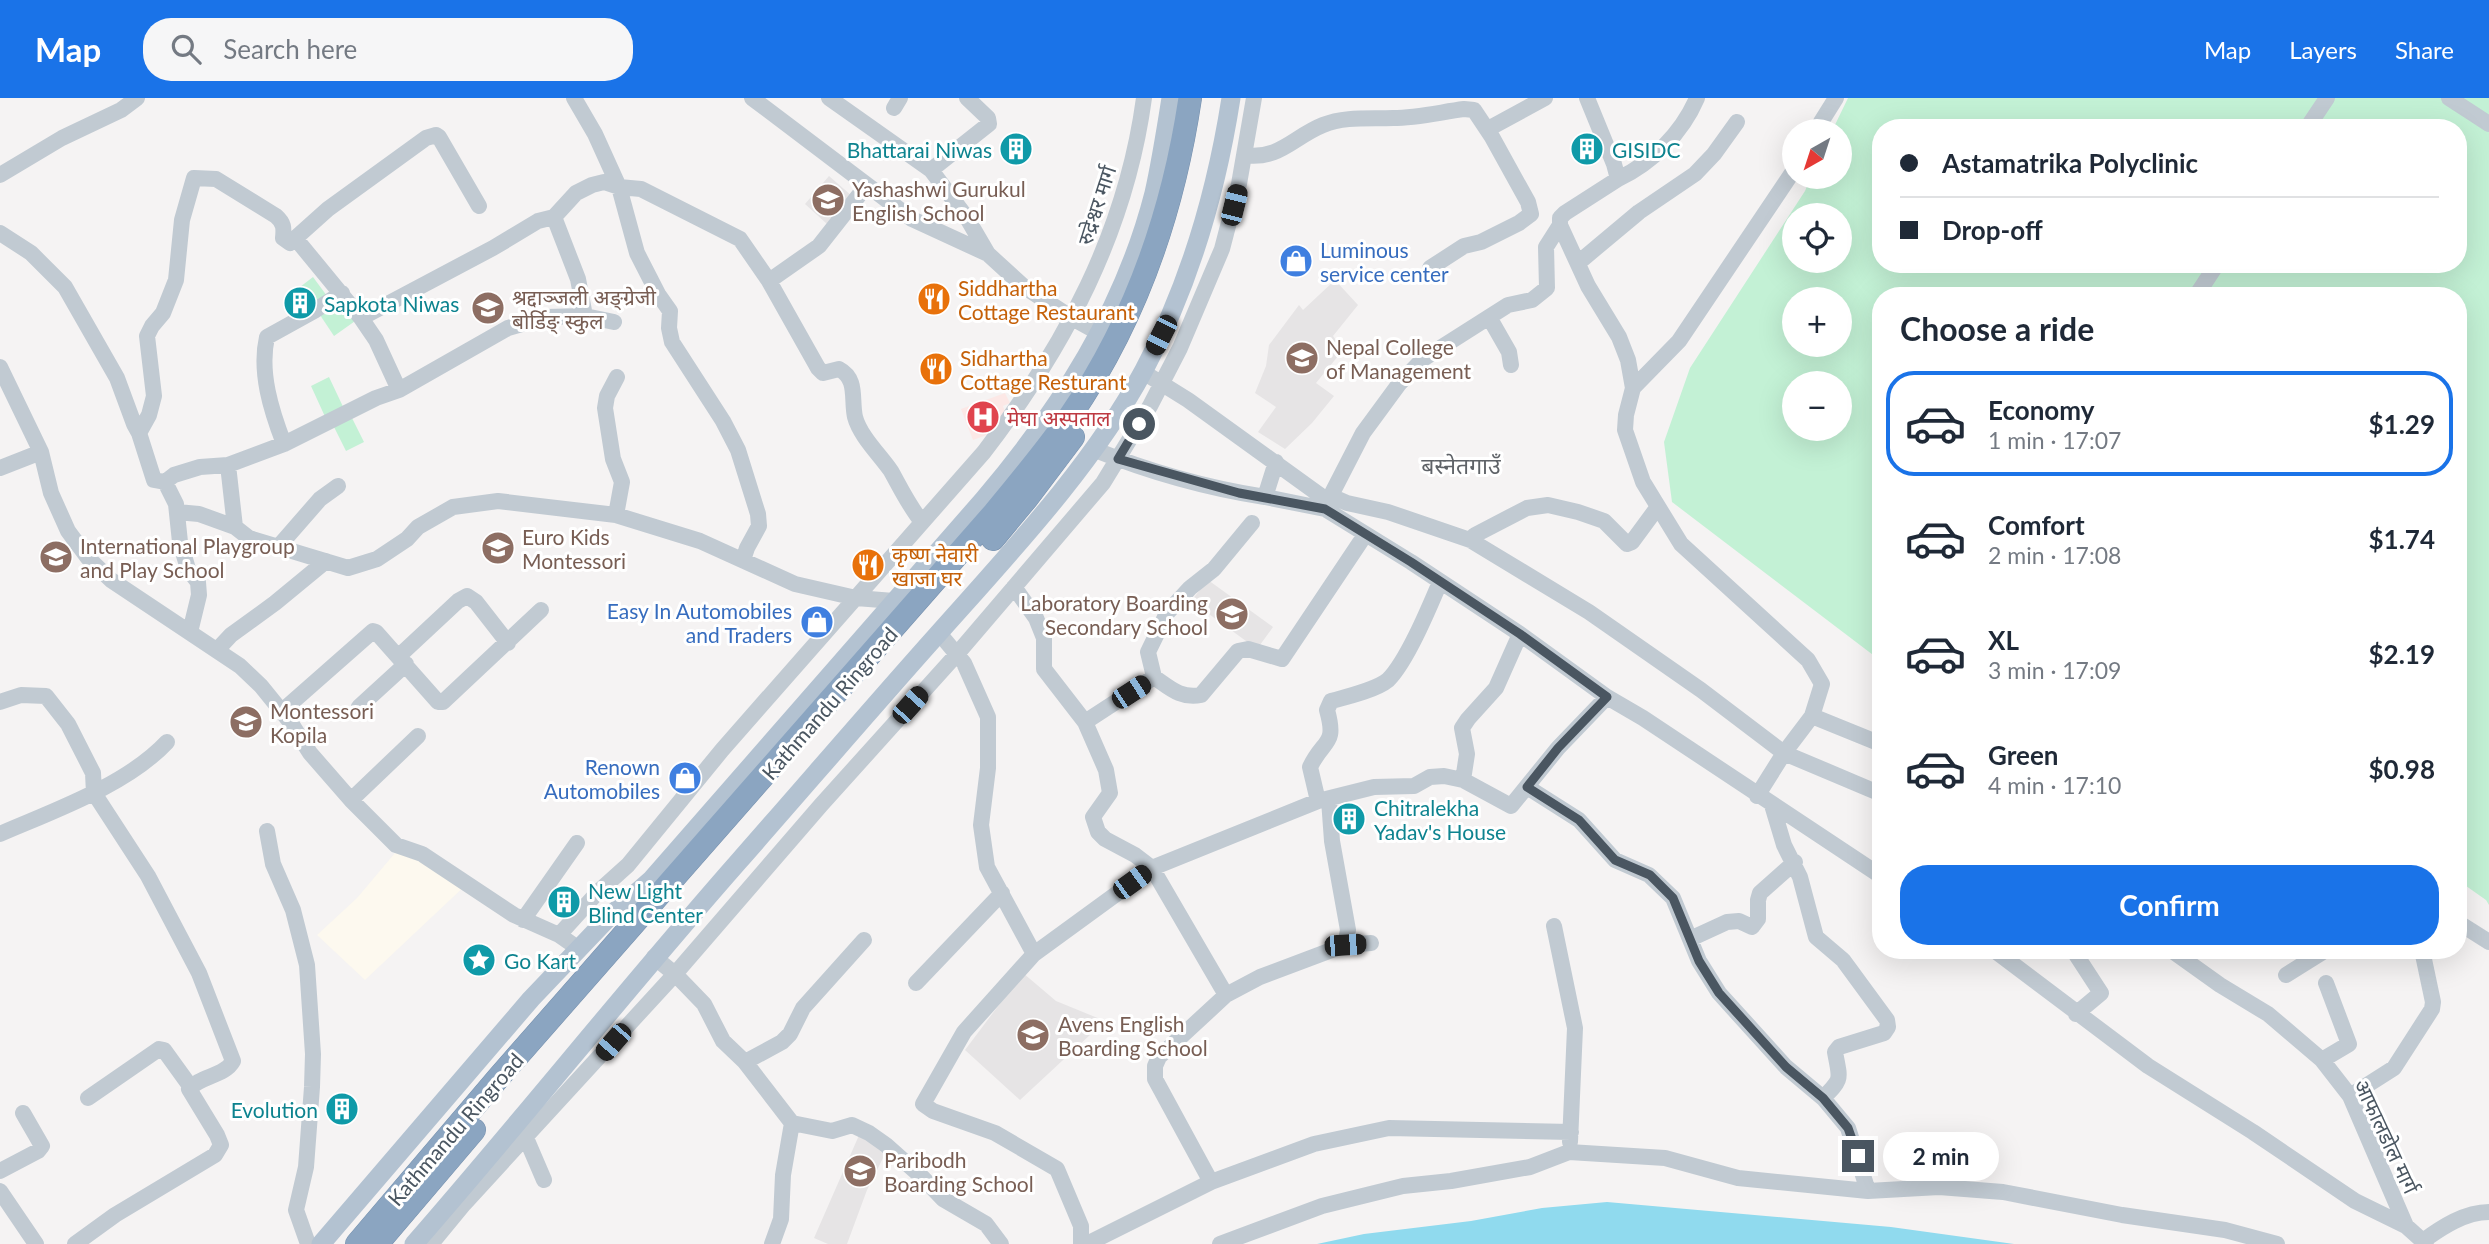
<!DOCTYPE html>
<html lang="en">
<head>
<meta charset="utf-8">
<style>
  body { margin:0; font-family:Lato,"Noto Sans Devanagari",sans-serif; background:#f6f6f7; color:#1f2937; height:100vh; display:flex; flex-direction:column; font-size:26px; white-space:nowrap }
  * { box-sizing:border-box; margin:0 }
  p { font-size:23px; color:#747a83 }
  .icon { flex:none; width:38px; height:38px; fill:none; stroke:currentColor; stroke-width:2; stroke-linecap:round; stroke-linejoin:round }
  .map { position:relative; flex:1; overflow:hidden }
  .side { position:absolute; left:1872px; top:189px; width:595px; height:672px; display:flex; flex-direction:column; background:#fff; border-radius:28px; box-shadow:0 7px 28px #0002 }
  .side>* { flex:none }
  .guide { position:absolute; left:1872px; top:21px; width:595px; height:154px; border-radius:28px; box-shadow:0 7px 28px #0002; display:grid; align-content:center; height:154px; padding:0 28px; background:#fff }
  .needle { width:46px; rotate:219deg }
  .buttons { position:absolute; left:1782px; top:21px; display:grid; gap:14px }
  .buttons a { display:grid; place-items:center; width:70px; height:70px; border-radius:50%; background:#fff; box-shadow:0 7px 28px #0002; font-size:35px }
  .end { position:absolute; width:32px; height:32px; margin:-16px; border:9px solid #4a5661; background:#fff; box-shadow:0 0 0 4px #fff }
  .from { border-radius:50% }
  .bubble { position:absolute; height:49px; border-radius:24px; background:#fff; box-shadow:0 7px 28px #0002; font-size:23px; font-weight:700; line-height:49px; text-align:center }
  .car { position:absolute; width:21px; height:42px; margin:-21px -10px; border-radius:9px; box-shadow:0 0 5px 2px #0007; background:linear-gradient(#222 24%,#8ab4d8 0 40%,#222 0 76%,#8ab4d8 0 86%,#222 0) }
  .guide b { display:flex; align-items:center; gap:24px; height:66px; font-size:26px }
  .guide b+b { border-top:2px solid #e0e1e3 }
  .guide i { width:18px; height:18px; background:#1f2937 }
  ul { padding:0; list-style:none }
  li { display:flex; align-items:center; gap:21px; height:105px; margin:0 14px 10px; padding:0 14px; border:4px solid transparent; border-radius:28px }
  li div { flex:1 }
  li b { display:block; font-size:26px }
  li em { font-style:normal; font-weight:700 }
  li.current { border-color:#1a73e8 }
  li>.icon { width:63px; height:63px; stroke-width:1.5 }
  h2 { padding:0 28px; font-size:32px; line-height:84px }
  .primary-button { display:flex; gap:14px; margin-top:auto; padding:14px 28px }
  .primary-button a { flex:1; height:80px; border-radius:28px; background:#1a73e8; color:#fff; font-size:28px; font-weight:700; line-height:80px; text-align:center }
  header { display:flex; align-items:center; gap:42px; box-sizing:border-box; height:98px; padding:0 35px; background:#1a73e8; color:#fff }
  header strong { font-size:33px }
  nav { display:flex; gap:38px; margin-inline-start:auto; font-size:24px }
  .search { width:490px; height:63px; background:#f6f6f7; display:flex; align-items:center; gap:18px; box-sizing:border-box; padding:0 24px; border-radius:28px; color:#747a83; font-size:26px }
  .map>svg:first-child { display:block }
</style>
</head>
<body>
<header>
<strong>Map</strong>
<div class="search"><svg class="icon" aria-label="search" viewBox="0 0 24 24"><circle cx="10" cy="10" r="6"/><path d="M15 15l6 6"/></svg>Search here</div>
<nav><a>Map</a><a>Layers</a><a>Share</a></nav>
</header>
<div class="map">
<svg width="2489" height="1146" viewBox="0 0 2489 1146">
  <rect width="100%" height="100%" fill="#f5f3f3"/>
  <!-- commercial -->
  <path fill="#fdf9ef" d="M395,755l34,3 39,27 -103,97 -48,-45 40,-37z"/>
  <!-- education -->
  <path fill="#e6e4e5" d="M829,78l23,20 -25,28 -22,-20z
    M1335,182l23,25 -25,31 10,14 -27,33 18,13 -22,27 -27,26 -27,-17 18,-25 -21,-14 11,-27 3,-21 30,-40 4,5z
    M1208,482l65,47 -16,22 -66,-48z
    M1023,875l33,28 49,20 -85,79 -55,-50z
    M860,1035l26,19 -19,38 -20,54h-19l-14,-6z"/>
  <!-- medical -->
  <path fill="#fce8e6" d="M1005,295l5,10 -7,3 3,9 -10,4 2,6 -8,3 2,5 -19,7 -12,-31z"/>
  <!-- green -->
  <path fill="#c3f1d5" fill-rule="evenodd" d="M1848,0h641v807l-3,-5 -27,-19v-585h-578v365l-209,-159 -8,-60 26,-74 115,-177 6,-14h28v-46h-7zM1881,30h578v136h-578zM1794,117h45v46h-45zM1794,201h45v46h-45zM1794,285h45v46h-45z
    M313,179l14,19 -13,10 -14,-19z
    M341,197l17,24 -24,17 -16,-24z
    M329,279l17,36 -19,8 -16,-35z
    M351,318l13,26 -18,9 -13,-26z"/>
  <!-- water -->
  <path fill="#90daee" d="M1607,1104l284,25 123,17h-697l47,-10 107,-13 71,-13z"/>
  <g fill="none" stroke-linecap="round" stroke-linejoin="round">
    <defs>
      <path id="highway" d="M993,441l34,-41 46,-61
        M357,1146l142,-167 495,-564c26,-32 53,-63 76,-97 66,-96 103,-204 120,-318
        M377,1146l97,-114"/>
    </defs>
    <!-- highway casing -->
    <use href="#highway" stroke="#7690ad" stroke-width="24"/>
    <!-- minor -->
    <path stroke="#c1cad2" stroke-width="16" d="M752,0l160,121 76,35
      M829,0l102,72 36,48 21,36 35,32 49,32 29,16
      M1587,0l27,66 4,15c34,-16 64,-46 79,-81
      M2449,0l40,26
      M894,10l6,-10
      M2307,30l20,-30
      M1488,31l57,-31
      M1818,33l3,-9 15,-24
      M1244,57c36,5 49,-18 79,-30 22,-9 47,-6 70,-7 24,0 48,-6 71,-9l10,1 18,27 36,65 3,12 -12,9 -38,19 -17,4 -34,22
      M931,72l58,-46 -1,-6 -21,-20
      M0,77l62,-37 59,-28 16,-12
      M1618,81l-53,34 -5,5v7l28,61 31,51 9,23 5,28
      M554,119l24,62 7,37
      M0,135l31,20 34,34 52,91 17,46 5,9 15,47 11,2 9,-7 26,-8 28,-2 56,-21 92,-46 23,-8 109,-62 38,-11 39,-1 29,6
      M296,141l65,79 15,22 23,50
      M1578,165l61,-51 56,-38 19,-20 23,-32
      M769,183l50,-35 48,-61
      M2196,198l21,-32
      M1489,219l20,35 2,13
      M361,220l132,-70 45,-27 16,-4 22,-24 16,-8 12,-3 15,5 -24,-53 -21,-36
      M0,269l41,85 10,41 17,38 20,27 23,22 129,86 21,20 30,37 19,30 41,47 45,45 26,9 92,61 45,20 20,14
      M1143,274l45,28 140,101
      M139,335l10,-18 5,-19 -7,-60 5,-10 11,-13 13,-33 6,-60 12,-42 22,1 60,37c8,7 8,12 7,22l7,5 38,-34 98,-71 10,-3 3,2 40,69
      M284,346c-13,-34 -25,-72 -17,-107l47,-26 28,-18
      M1093,351c54,22 114,39 172,48l11,-35
      M228,367l7,62
      M0,370l41,-16
      M165,384l11,22 4,38 8,27 10,13 1,13 -9,37
      M1331,398l16,7 41,9 82,28 119,72 112,78 83,63 28,-37 10,-32 -14,-24 -127,-116 -38,-62 -18,-52 1,-15 7,-27 46,-47 115,-171
      M1265,399l60,12 86,53 109,72 87,63 36,21 238,158
      M1327,405l36,-70 36,-49 24,-25 85,-54 24,-5 15,-12 -1,-41 14,-22
      M177,414l22,2 36,13 14,11 99,30 29,-9 30,-20 11,-12 35,-20 45,-6 118,14 84,26 95,43 61,14 38,3
      M616,417l6,-33 -9,-23 -8,-51 2,-12 10,-19
      M1470,442l5,-5 52,-27 21,-3 30,7 26,9 23,23 5,-2 25,-34
      M279,448l41,-47 18,-13
      M743,462l4,-12 12,-22 -1,-12 -20,-64 -15,-29 -51,-79 -3,-14 1,-17 -12,-17 -21,-41 -18,-66 22,2 99,50 29,42 49,87 5,5 16,-4c19,10 12,30 16,48 5,19 25,38 36,54 10,18 18,35 31,51
      M1014,489l22,31 8,20v31l41,53 21,48 4,23 -17,24 5,15 7,7 30,16 17,13 74,127
      M939,535l25,30 24,54v51l-7,57 6,42 47,87
      M217,552l14,-15 44,-32 51,-42
      M399,558l59,-55 9,-5 9,6 32,41
      M1154,579l-6,-25 19,-39 23,-25 24,-19 38,-46
      M0,604l21,-7 25,1 22,28 25,49 1,20 54,83 51,97 34,88c-8,15 -33,15 -44,28l28,46 4,10 -6,10 -100,60 -40,29
      M359,609l47,-43
      M281,614l92,-81 3,1 62,70h5l98,-92
      M1812,618l69,28
      M1085,624l69,-45c16,11 27,22 47,18l37,-44 10,-2 34,10 83,-124
      M1463,682l4,-26 -5,-26 6,-9 28,-31 24,-54
      M1527,689l52,33 36,40 34,15 24,23 26,63 20,32 67,74 37,31 25,30 20,63
      M1757,698l27,-43 97,41
      M351,702l67,-64
      M1329,702l3,41 16,89 -3,15
      M1318,703l-8,-34c14,-29 27,-21 17,-57l4,-9c15,-4 45,-11 57,-21 19,-19 41,-72 52,-98
      M1772,707l12,40 16,32 16,60 27,23 44,60 1,7 -4,6 -45,14 -4,5c5,28 8,26 -12,46
      M267,733l6,33 20,46 14,55 6,89 -1,33 -6,80 -10,43 12,34
      M0,736c53,-23 127,-49 167,-92
      M523,822l54,-77
      M2459,825l30,19
      M1554,828l21,102 -5,114
      M559,837l39,-43 30,-27 94,-115 262,-298c81,-106 142,-220 160,-354
      M1690,841l37,-17 12,-1 13,6 6,-8v-19l2,-7 35,-31
      M1994,852l154,116 105,66 102,69 51,25
      M2073,852l28,43 -25,21
      M2171,852l49,35 48,29 54,46 28,36 56,130 20,18
      M654,859l21,17 29,30 19,37 22,21 47,61 40,8 20,-6 17,8 17,12 37,33 20,21 43,25 15,20
      M2286,877l40,-25
      M916,885l86,-90
      M2322,962l27,-16 -23,-61
      M745,964l37,-20 8,-8 13,-26 61,-68
      M2350,998l44,-28 38,-59 1,-7 -11,-52
      M88,1000l71,-49 5,1 26,36
      M526,1040l18,42
      M0,1073l38,-20 4,-5 -19,-33
      M1211,1084l-56,-103v-13l4,-9 67,-62 34,-18 85,-32 26,-2
      M0,1093l36,53
      M2423,1143c19,-14 42,-29 66,-29
      M431,1146l33,-40 211,-230 146,-169 136,-151 146,-171 47,-77 30,-58 42,-99 17,-65 15,-86
      M772,1146l9,-25 2,-44 9,-52
      M1081,1146v-18l-24,-57 -62,-36 -62,-22 -10,-7 41,-72 70,-78 118,-86 166,-67 56,-14 40,-1 16,-9 14,-1 19,4 48,26 47,-58 49,-51
      M1087,1146l124,-62 103,-38 75,-16 182,4
      M1220,1146l102,-38 81,-20 48,-5 79,-14 39,-15 96,6 73,20 130,13 71,-4 64,5 119,23 103,15 52,14"/>
    <!-- major -->
    <path stroke="#b3c2d1" stroke-width="19" d="M321,1146l210,-245 80,-84 40,-35 333,-381c77,-91 140,-189 170,-306 7,-31 12,-63 17,-95
      M414,1146c110,-126 214,-257 325,-383 66,-75 131,-151 198,-226 72,-81 156,-170 207,-265 46,-86 72,-176 87,-272"/>
    <!-- highway -->
    <use href="#highway" stroke="#8ba5c1" stroke-width="23"/>
  </g>
  <g fill="none" stroke-linecap="round" stroke-linejoin="round">
    <!-- route -->
    <path stroke="#4a5661" stroke-width="9" d="M1139,326l-21,35 121,34 86,16 86,53 109,72 87,63 -49,51 -31,39 52,33 36,40 35,15 23,23 26,63 20,32 67,74 37,31 25,30 10,28"/>
  </g>
  <!-- icons -->
  <defs>
    <symbol id="building-disc" viewBox="-11 -11 22 22"><circle r="9.5" fill="#0f9aa8" stroke="#fff"/><path d="M-4-6H4V6H1V3H-1V6H-4ZM-2.5-4.3h1.7v1.8h-1.7ZM.8-4.3h1.7v1.8H.8ZM-2.5-1h1.7V.8h-1.7ZM.8-1h1.7V.8H.8Z" fill="#fff"/></symbol>
    <symbol id="school-disc" viewBox="-11 -11 22 22"><circle r="9.5" fill="#8d6e63" stroke="#fff"/><path d="M0-5L7-2L0 1L-7-2ZM-4 1L0 2.5L4 1V4Q0 6-4 4Z" fill="#fff"/></symbol>
    <symbol id="shop-disc" viewBox="-11 -11 22 22"><circle r="9.5" fill="#3f7fe0" stroke="#fff"/><path d="M-5-2.5h2.3a2.7 3.5 0 0 1 5.4 0H5L5.5 6h-11ZM-1.5-2.5h3a1.5 2.3 0 0 0-3 0Z" fill="#fff"/></symbol>
    <symbol id="restaurant-disc" viewBox="-11 -11 22 22"><circle r="9.5" fill="#e8710a" stroke="#fff"/><path d="M-5-6h1v4h1v-4h1v4h1v-4h1v5L-1.5 .5V6h-2V.5L-5-1ZM5-6V6H3V1.5H1.5Q1.5-4 5-6Z" fill="#fff"/></symbol>
    <symbol id="university-disc" viewBox="-11 -11 22 22"><circle r="9.5" fill="#8d6e63" stroke="#fff"/><path d="M0-5L7-2L0 1L-7-2ZM-4 1L0 2.5L4 1V4Q0 6-4 4Z" fill="#fff"/></symbol>
    <symbol id="hospital-disc" viewBox="-11 -11 22 22"><circle r="9.5" fill="#e0444e" stroke="#fff"/><path d="M-5-5h3v3.5h4V-5h3V5h-3V1.5h-4V5h-3Z" fill="#fff"/></symbol>
    <symbol id="sight-disc" viewBox="-11 -11 22 22"><circle r="9.5" fill="#0f9aa8" stroke="#fff"/><path d="M0-6L1.8-2.2L6-1.7L2.9 1.2L3.7 5.4L0 3.3L-3.7 5.4L-2.9 1.2L-6-1.7L-1.8-2.2Z" fill="#fff"/></symbol>
  </defs>
  <g fill-rule="evenodd">
    <use href="#building-disc" x="997" y="32" width="38" height="38"/>
    <use href="#building-disc" x="1568" y="32" width="38" height="38"/>
    <use href="#school-disc" x="809" y="83" width="38" height="38"/>
    <use href="#shop-disc" x="1277" y="144" width="38" height="38"/>
    <use href="#restaurant-disc" x="915" y="182" width="38" height="38"/>
    <use href="#building-disc" x="281" y="186" width="38" height="38"/>
    <use href="#school-disc" x="469" y="191" width="38" height="38"/>
    <use href="#university-disc" x="1283" y="241" width="38" height="38"/>
    <use href="#restaurant-disc" x="917" y="252" width="38" height="38"/>
    <use href="#hospital-disc" x="964" y="300" width="38" height="38"/>
    <use href="#school-disc" x="479" y="431" width="38" height="38"/>
    <use href="#school-disc" x="37" y="440" width="38" height="38"/>
    <use href="#restaurant-disc" x="849" y="448" width="38" height="38"/>
    <use href="#school-disc" x="1213" y="497" width="38" height="38"/>
    <use href="#shop-disc" x="798" y="505" width="38" height="38"/>
    <use href="#school-disc" x="227" y="605" width="38" height="38"/>
    <use href="#shop-disc" x="666" y="661" width="38" height="38"/>
    <use href="#building-disc" x="1330" y="702" width="38" height="38"/>
    <use href="#building-disc" x="545" y="785" width="38" height="38"/>
    <use href="#sight-disc" x="460" y="843" width="38" height="38"/>
    <use href="#school-disc" x="1014" y="918" width="38" height="38"/>
    <use href="#building-disc" x="323" y="992" width="38" height="38"/>
    <use href="#school-disc" x="841" y="1054" width="38" height="38"/>
  </g>
  <g text-anchor="middle" dominant-baseline="central" stroke-width="6" stroke-linejoin="round" paint-order="stroke">
    <!-- culture labels -->
    <g font-size="21" fill="#0d838f" stroke="#fff" text-anchor="start">
      <text x="992" y="51" text-anchor="end">Bhattarai Niwas</text>
      <text x="1612" y="51">GISIDC</text>
      <text x="324" y="205">Sapkota Niwas</text>
      <text x="1374" y="709">Chitralekha<tspan x="1374" dy="24">Yadav's House</tspan></text>
      <text x="588" y="792">New Light<tspan x="588" dy="24">Blind Center</tspan></text>
      <text x="504" y="862">Go Kart</text>
      <text x="318" y="1011" text-anchor="end">Evolution</text>
    </g>
    <!-- education labels -->
    <g font-size="21" fill="#785e54" stroke="#fff" text-anchor="start">
      <text x="852" y="90">Yashashwi Gurukul<tspan x="852" dy="24">English School</tspan></text>
      <text x="512" y="198">श्रद्दाञ्जली अङ्‍ग्रेजी<tspan x="512" dy="24">बोर्डिङ् स्कुल</tspan></text>
      <text x="1326" y="248">Nepal College<tspan x="1326" dy="24">of Management</tspan></text>
      <text x="522" y="438">Euro Kids<tspan x="522" dy="24">Montessori</tspan></text>
      <text x="80" y="447">International Playgroup<tspan x="80" dy="24">and Play School</tspan></text>
      <text x="1208" y="504" text-anchor="end">Laboratory Boarding<tspan x="1208" dy="24">Secondary School</tspan></text>
      <text x="270" y="612">Montessori<tspan x="270" dy="24">Kopila</tspan></text>
      <text x="1058" y="925">Avens English<tspan x="1058" dy="24">Boarding School</tspan></text>
      <text x="884" y="1061">Paribodh<tspan x="884" dy="24">Boarding School</tspan></text>
    </g>
    <!-- street labels -->
    <g font-size="21" fill="#4a5661" stroke="#fff">
      <text transform="translate(1096 107) rotate(-72)">रुद्रेश्वर मार्ग</text>
      <text transform="translate(829 605) rotate(-49)">Kathmandu Ringroad</text>
      <text transform="translate(455 1031) rotate(-49)">Kathmandu Ringroad</text>
      <text transform="translate(2387 1038) rotate(65)">आफालडोल मार्ग</text>
    </g>
    <!-- shop labels -->
    <g font-size="21" fill="#366cbe" stroke="#fff" text-anchor="end">
      <text x="1320" y="151" text-anchor="start">Luminous<tspan x="1320" dy="24">service center</tspan></text>
      <text x="792" y="512">Easy In Automobiles<tspan x="792" dy="24">and Traders</tspan></text>
      <text x="660" y="668">Renown<tspan x="660" dy="24">Automobiles</tspan></text>
    </g>
    <!-- food labels -->
    <g font-size="21" fill="#c56008" stroke="#fff" text-anchor="start">
      <text x="958" y="189">Siddhartha<tspan x="958" dy="24">Cottage Restaurant</tspan></text>
      <text x="960" y="259">Sidhartha<tspan x="960" dy="24">Cottage Resturant</tspan></text>
      <text x="892" y="455">कृष्ण नेवारी<tspan x="892" dy="24">खाजा घर</tspan></text>
    </g>
    <!-- health labels -->
    <g font-size="21" fill="#be3a42" stroke="#fff" text-anchor="start">
      <text x="1007" y="319">मेघा अस्पताल</text>
    </g>
    <!-- neighbourhood labels -->
    <g font-size="23" fill="#5f6368" stroke="#fff">
      <text x="1461" y="367">बस्नेतगाउँ</text>
    </g>
  </g>
</svg>
<div class="buttons">
<a><svg class="needle" viewBox="-14 -14 28 28"><path d="M0-13l5 13h-10z" fill="#e53935"/><path d="M0 13l5-13h-10z" fill="#747a83"/></svg></a>
<a><svg class="icon" aria-label="locate" viewBox="0 0 24 24"><circle cx="12" cy="12" r="6"/><path d="M12 2v4M12 18v4M2 12h4M18 12h4"/></svg></a>
<a>+</a>
<a>−</a>
</div>
<i class="end from" style="left:1139px;top:326px"></i>
<i class="end" style="left:1858px;top:1058px"></i>
<div class="bubble" style="left:1883px;top:1034px;width:116px">2 min</div>
<i class="car" style="left:1234px;top:107px;rotate:14deg"></i>
<i class="car" style="left:1161px;top:237px;rotate:207deg"></i>
<i class="car" style="left:1131px;top:594px;rotate:57deg"></i>
<i class="car" style="left:910px;top:607px;rotate:42deg"></i>
<i class="car" style="left:1132px;top:784px;rotate:54deg"></i>
<i class="car" style="left:1345px;top:847px;rotate:86deg"></i>
<i class="car" style="left:613px;top:944px;rotate:221deg"></i>
<div class="guide">
<b><i class="from"></i>Astamatrika Polyclinic</b>
<b><i></i>Drop-off</b>
</div>
<section class="side">
<h2>Choose a ride</h2>
<ul>
<li class="current"><svg class="icon" aria-label="car" viewBox="0 0 24 24"><path d="M5 17H2v-5l4-1 3-4h7l3 4 3 1v5h-3M9 17h6M6 11h13"/><circle cx="7" cy="17" r="2"/><circle cx="17" cy="17" r="2"/></svg><div><b>Economy</b><p>1 min · 17:07</p></div><em>$1.29</em></li>
<li><svg class="icon" aria-label="car" viewBox="0 0 24 24"><path d="M5 17H2v-5l4-1 3-4h7l3 4 3 1v5h-3M9 17h6M6 11h13"/><circle cx="7" cy="17" r="2"/><circle cx="17" cy="17" r="2"/></svg><div><b>Comfort</b><p>2 min · 17:08</p></div><em>$1.74</em></li>
<li><svg class="icon" aria-label="car" viewBox="0 0 24 24"><path d="M5 17H2v-5l4-1 3-4h7l3 4 3 1v5h-3M9 17h6M6 11h13"/><circle cx="7" cy="17" r="2"/><circle cx="17" cy="17" r="2"/></svg><div><b>XL</b><p>3 min · 17:09</p></div><em>$2.19</em></li>
<li><svg class="icon" aria-label="car" viewBox="0 0 24 24"><path d="M5 17H2v-5l4-1 3-4h7l3 4 3 1v5h-3M9 17h6M6 11h13"/><circle cx="7" cy="17" r="2"/><circle cx="17" cy="17" r="2"/></svg><div><b>Green</b><p>4 min · 17:10</p></div><em>$0.98</em></li>
</ul>
<div class="primary-button"><a>Confirm</a></div>
</section>
</div>
</body>
</html>
